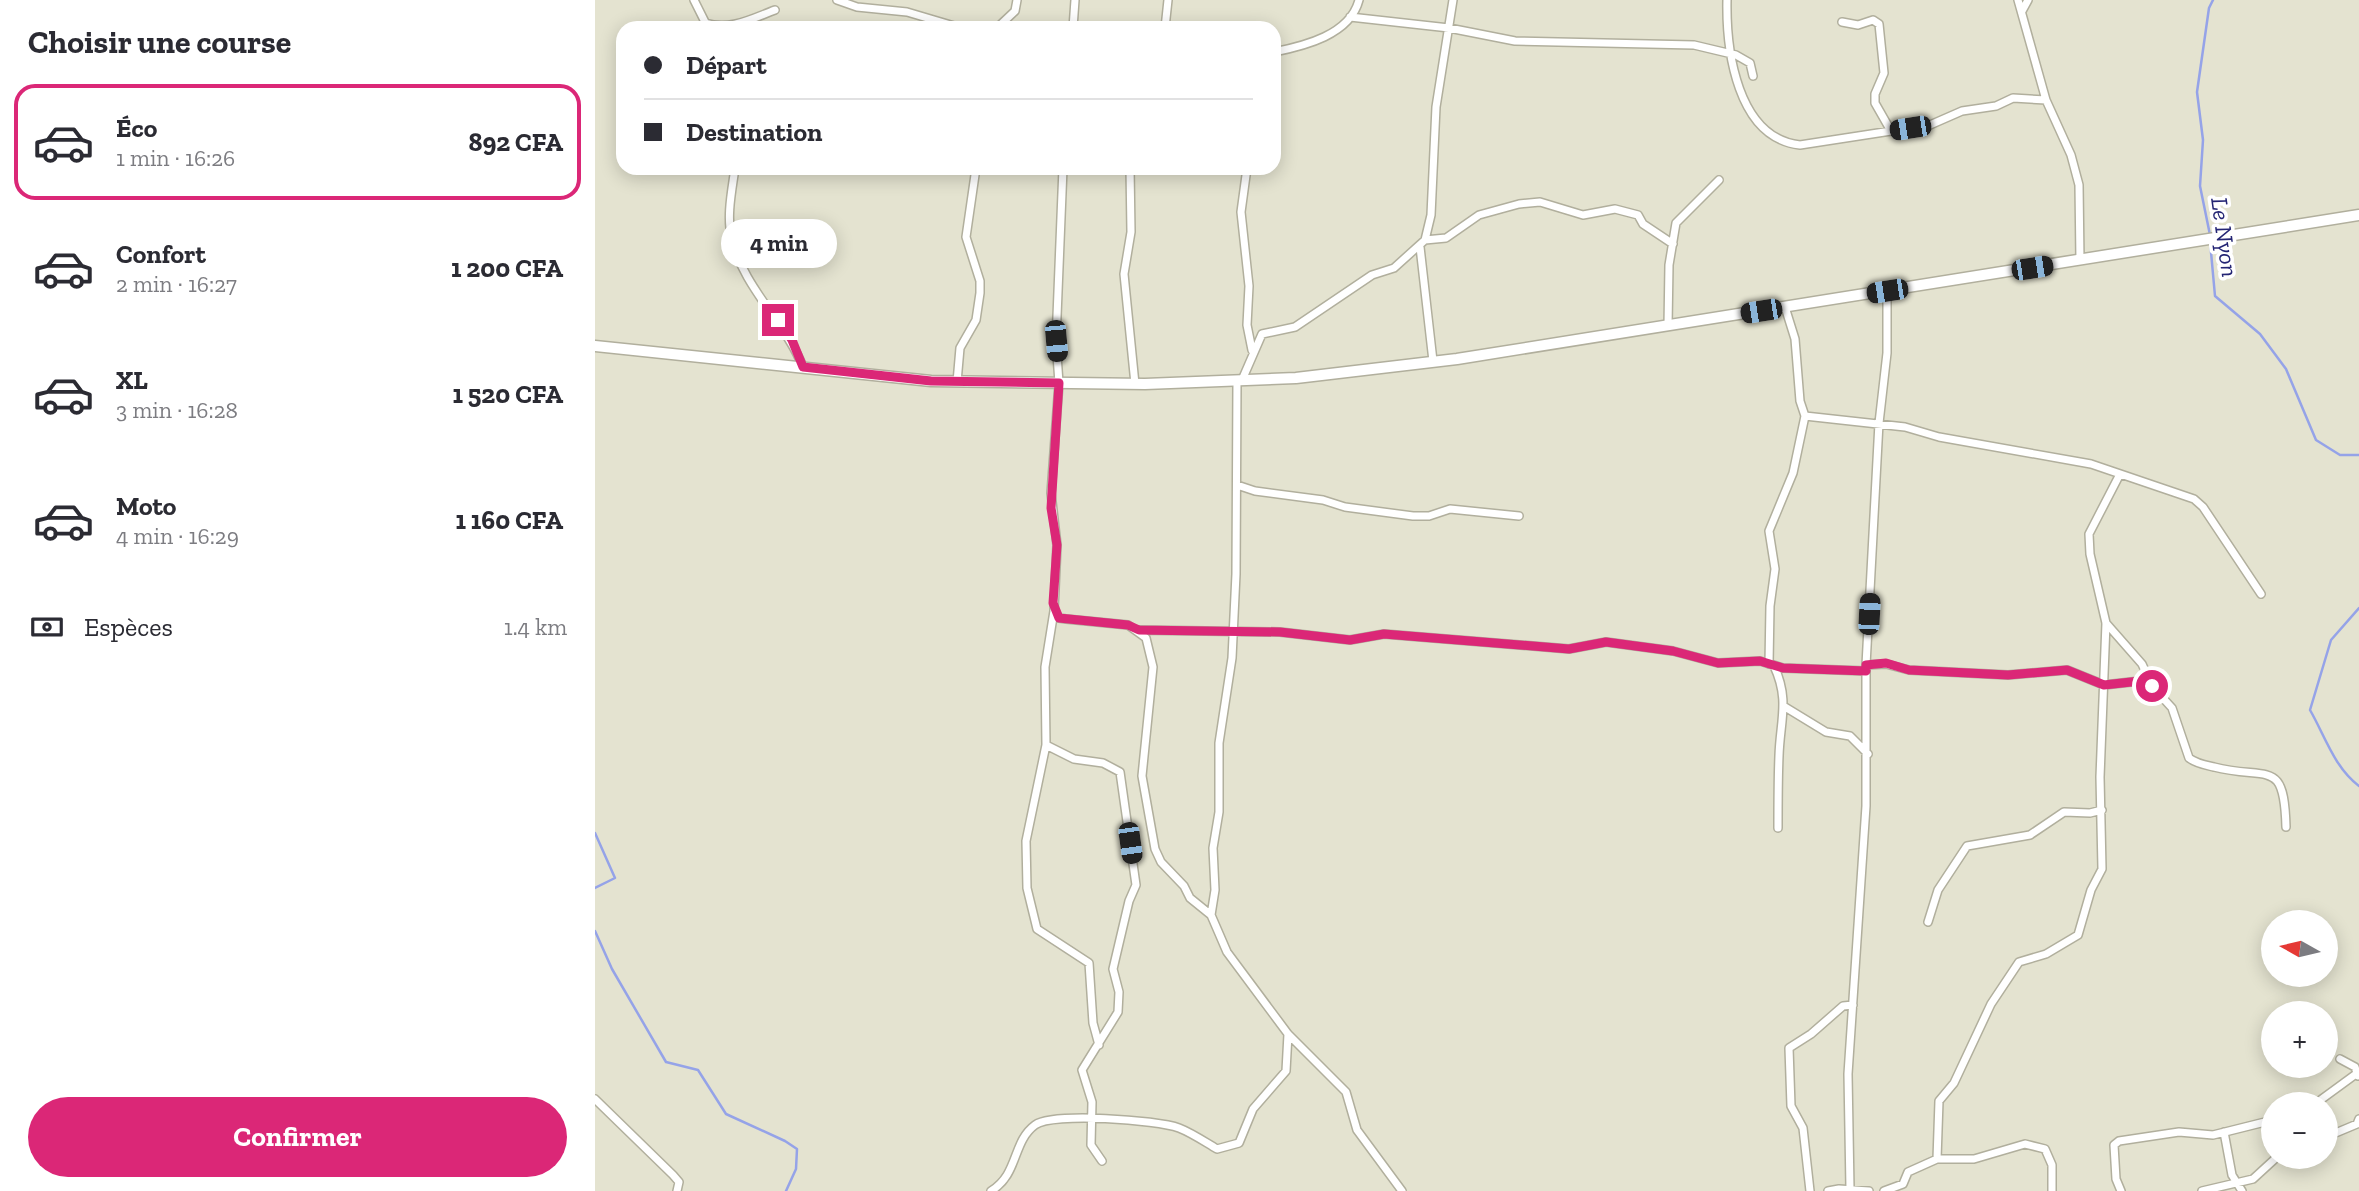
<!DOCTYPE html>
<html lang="fr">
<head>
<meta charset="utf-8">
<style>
  body { margin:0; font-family:"Zilla Slab",serif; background:#f7f7f7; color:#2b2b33; height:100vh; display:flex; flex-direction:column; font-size:26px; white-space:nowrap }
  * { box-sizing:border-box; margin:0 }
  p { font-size:23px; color:#7c7c81 }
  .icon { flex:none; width:38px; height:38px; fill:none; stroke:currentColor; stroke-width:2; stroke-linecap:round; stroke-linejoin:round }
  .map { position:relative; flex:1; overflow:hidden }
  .sheet { display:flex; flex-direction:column; background:#fff; width:595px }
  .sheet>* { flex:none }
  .banner { position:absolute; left:21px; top:21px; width:665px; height:154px; border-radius:21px; box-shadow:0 4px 18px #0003; display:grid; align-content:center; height:154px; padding:0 28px; background:#fff }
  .needle { width:46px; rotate:278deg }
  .tools { position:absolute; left:1666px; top:910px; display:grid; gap:14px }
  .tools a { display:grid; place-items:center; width:77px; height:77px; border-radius:50%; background:#fff; box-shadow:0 4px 18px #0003; font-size:35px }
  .end { position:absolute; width:32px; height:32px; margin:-16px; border:9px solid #db2777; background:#fff; box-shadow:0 0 0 4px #fff }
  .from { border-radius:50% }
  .bubble { position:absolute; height:49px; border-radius:24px; background:#fff; box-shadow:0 4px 18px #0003; font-size:23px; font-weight:700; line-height:49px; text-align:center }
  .car { position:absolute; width:21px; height:42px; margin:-21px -10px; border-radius:9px; box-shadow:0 0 5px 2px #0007; background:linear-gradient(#222 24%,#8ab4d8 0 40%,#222 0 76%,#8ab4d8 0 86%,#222 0) }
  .banner b { display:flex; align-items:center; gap:24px; height:66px; font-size:26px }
  .banner b+b { border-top:2px solid #e1e1e2 }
  .banner i { width:18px; height:18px; background:#2b2b33 }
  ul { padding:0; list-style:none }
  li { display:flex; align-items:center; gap:21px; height:116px; margin:0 14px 10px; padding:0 14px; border:4px solid transparent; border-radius:21px }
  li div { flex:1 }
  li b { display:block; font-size:26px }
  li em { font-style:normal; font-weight:700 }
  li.selected { border-color:#db2777 }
  li>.icon { width:63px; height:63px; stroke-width:1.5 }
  h2 { padding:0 28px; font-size:32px; line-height:84px }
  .pay { display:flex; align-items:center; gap:18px; height:77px; padding:0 28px; font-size:26px }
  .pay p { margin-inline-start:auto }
  .primary-button { display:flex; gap:14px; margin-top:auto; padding:14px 28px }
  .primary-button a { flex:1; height:80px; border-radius:42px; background:#db2777; color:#fff; font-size:28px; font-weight:700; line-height:80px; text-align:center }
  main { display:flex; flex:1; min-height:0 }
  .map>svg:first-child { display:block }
</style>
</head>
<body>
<main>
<section class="sheet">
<h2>Choisir une course</h2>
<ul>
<li class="selected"><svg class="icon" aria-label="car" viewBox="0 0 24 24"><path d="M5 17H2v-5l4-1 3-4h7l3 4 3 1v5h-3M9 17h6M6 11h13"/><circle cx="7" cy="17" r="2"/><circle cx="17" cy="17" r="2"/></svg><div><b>Éco</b><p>1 min · 16:26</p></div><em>892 CFA</em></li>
<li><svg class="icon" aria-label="car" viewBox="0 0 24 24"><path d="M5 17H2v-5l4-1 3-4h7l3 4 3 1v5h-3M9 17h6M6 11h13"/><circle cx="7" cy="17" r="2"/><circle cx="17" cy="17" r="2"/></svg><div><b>Confort</b><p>2 min · 16:27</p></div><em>1 200 CFA</em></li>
<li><svg class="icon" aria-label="car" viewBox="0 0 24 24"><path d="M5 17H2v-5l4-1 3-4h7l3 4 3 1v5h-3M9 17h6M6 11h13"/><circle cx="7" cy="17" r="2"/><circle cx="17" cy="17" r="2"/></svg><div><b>XL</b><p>3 min · 16:28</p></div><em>1 520 CFA</em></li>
<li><svg class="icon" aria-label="car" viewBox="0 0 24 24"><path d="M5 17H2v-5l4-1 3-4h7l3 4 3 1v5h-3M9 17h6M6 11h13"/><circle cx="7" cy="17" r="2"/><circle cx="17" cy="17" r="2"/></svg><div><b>Moto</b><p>4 min · 16:29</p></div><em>1 160 CFA</em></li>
</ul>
<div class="pay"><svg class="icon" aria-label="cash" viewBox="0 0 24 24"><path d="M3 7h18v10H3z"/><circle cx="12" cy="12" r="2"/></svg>Espèces<p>1.4 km</p></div>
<div class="primary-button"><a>Confirmer</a></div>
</section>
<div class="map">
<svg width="1764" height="1191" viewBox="0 0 1764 1191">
  <rect width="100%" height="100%" fill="#e4e3d0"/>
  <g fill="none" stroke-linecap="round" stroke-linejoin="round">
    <!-- stream -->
    <path stroke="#95a3e8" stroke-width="2.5" d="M1615,235l-10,-49 3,-46 -6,-48 12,-84 4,-8
      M1615,241l5,55 45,38 26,35 30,71 24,15h19
      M1764,608l-28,32 -21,70c15,26 24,57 49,76
      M0,833l20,45 -20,10
      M0,931l17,38 54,93 32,8 28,44 59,27 12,8 -1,20 -10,22"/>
    <defs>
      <path id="minor" d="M99,0l12,24
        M242,0l20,7 50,5 54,16
        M1132,0c-1,50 10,138 73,145l130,-20 32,-14 34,-5 17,-8 33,2
        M1423,0l28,100 25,55 8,30 1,75
        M1427,11l6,-11
        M755,17l99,11 66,13 179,4 42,10 14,8 3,13
        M1247,22l16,3 15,-5 6,4 5,49 -9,21v9l16,28
        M110,23c25,8 46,-4 70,-13
        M402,28l18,-17 2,-11
        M478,28l2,-28
        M570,28l3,-28
        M679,52c30,-6 76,-17 85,-52
        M140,168c-3,22 -9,49 -3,71 11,48 53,83 71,128
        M468,168l-7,173 3,42 -8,110 6,52 -3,66 -9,56 1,78 -20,96 1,47 10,41 52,34 4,60 6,22
        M535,168l1,64 -7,42 11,110
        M652,168l-6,44 8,74 -2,39 5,25
        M830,240l21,-2 33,-23 40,-11 21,-2 43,13 32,-6 23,6 5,9 30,20
        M825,247l13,114
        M1073,326l1,-61 7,-42 43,-43
        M647,380l20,-46 33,-7 77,-52 22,-7 31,-28 6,-25 5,-108 17,-107
        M362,382l3,-34 16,-28 4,-27v-12l-14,-44 10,-69
        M1210,416l100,11 34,10 152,27 103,35 9,8 58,87
        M642,485l18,6 68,9 22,7 68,9h16l21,-7 69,7
        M459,611l5,7 7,1 62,6 18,13 7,29 -11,109 13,73 6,13 23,24 6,12 21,17 16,37 61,82 58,58 11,38 45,61
        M1511,623l36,41 10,22 20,22 17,50c8,6 16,7 25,9 55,14 70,-10 72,60
        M544,630l141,2 70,8 34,-6 185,15 37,-7 67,9 45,12 42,-2 23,7 83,3
        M1174,664l1,-58 5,-37 -6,-38 24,-58 12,-57 -5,-15 -5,-62 -10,-32
        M1271,665l20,-1 23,6 99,5 59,-5 37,15 45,-5
        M1179,666c16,34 6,55 5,90 -1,24 -1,48 -1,72
        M1190,707l41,25 24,4 18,18
        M451,745l28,14 29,4 17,9 16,113 -7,16 -16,68 6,23 -1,20 -36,58 10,32 -1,43 11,16
        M616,915l4,-25 -2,-42 6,-36v-69l13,-85 4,-84 1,-193
        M1333,922l10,-32 29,-44 63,-11 34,-23 26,1 12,-3
        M1745,1059l15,8 3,9
        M0,1099l78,76 6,7 -2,9
        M1720,1104l41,-30
        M1629,1132l8,43 10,16
        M1731,1137l31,-13 2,-5
        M1342,1159l2,-58 15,-18 37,-79 28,-42 27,-8 32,-19 13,-45 11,-21 -2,-92 6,-154 -16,-69 -1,-20 31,-60
        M1255,1189l-2,-115 18,-268v-141l13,-242 8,-70v-62
        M396,1191c28,-17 21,-49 44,-66 18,-13 122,-5 144,3 13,5 26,14 38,21l22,-6 14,-34 33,-38 2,-37
        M1215,1191l-7,-63 -12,-22 -2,-58 22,-14 32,-28 10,-1
        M1233,1191l11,-2 30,2
        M1289,1191l19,-7 5,-12 29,-13h37l51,-15 20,5 7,16v26
        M1526,1191l-5,-12 -2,-34 5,-4 60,-9 34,3 60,-15
        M1607,1191l51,-12 24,-22"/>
      <path id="secondary" d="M0,346l336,35 214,3 151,-6 161,-19 902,-144"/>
    </defs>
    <!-- minor casing -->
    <use href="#minor" stroke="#b1af9d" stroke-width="10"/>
    <!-- secondary casing -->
    <use href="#secondary" stroke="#b1af9d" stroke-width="13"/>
    <!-- minor -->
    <use href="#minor" stroke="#fff" stroke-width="7"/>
    <!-- secondary -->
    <use href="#secondary" stroke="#fff" stroke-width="10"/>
  </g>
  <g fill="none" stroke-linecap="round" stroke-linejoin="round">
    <!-- route -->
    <path stroke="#db2777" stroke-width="9" d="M183,320l14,20 11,27 128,14 128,2 -8,125 6,37 -4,58 6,15 69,7 11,5 141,2 70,8 34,-6 185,15 37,-7 67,9 45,12 42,-2 23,7 83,3v-6l20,-2 23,7 99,5 59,-5 37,15 45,-5 3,6"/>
  </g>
  <g text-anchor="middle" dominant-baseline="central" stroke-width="7" stroke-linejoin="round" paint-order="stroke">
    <!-- water labels -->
    <g font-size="24" font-style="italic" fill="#242574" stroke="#fff">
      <text transform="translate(1630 237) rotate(82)">Le Nyon</text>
    </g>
  </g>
</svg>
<div class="tools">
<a><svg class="needle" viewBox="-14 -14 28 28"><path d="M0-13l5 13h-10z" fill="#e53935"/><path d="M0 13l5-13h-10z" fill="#7c7c81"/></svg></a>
<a>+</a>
<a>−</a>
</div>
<i class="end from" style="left:1557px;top:686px"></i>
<i class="end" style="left:183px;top:320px"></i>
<div class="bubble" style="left:126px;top:219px;width:116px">4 min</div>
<i class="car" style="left:1315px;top:128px;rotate:261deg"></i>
<i class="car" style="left:1437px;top:268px;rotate:81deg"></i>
<i class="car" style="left:1292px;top:291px;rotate:261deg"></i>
<i class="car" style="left:1166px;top:311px;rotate:261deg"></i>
<i class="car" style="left:461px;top:341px;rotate:175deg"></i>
<i class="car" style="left:1274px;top:614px;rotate:3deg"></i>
<i class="car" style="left:535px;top:843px;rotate:172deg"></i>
<div class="banner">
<b><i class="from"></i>Départ</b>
<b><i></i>Destination</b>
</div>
</div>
</main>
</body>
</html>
